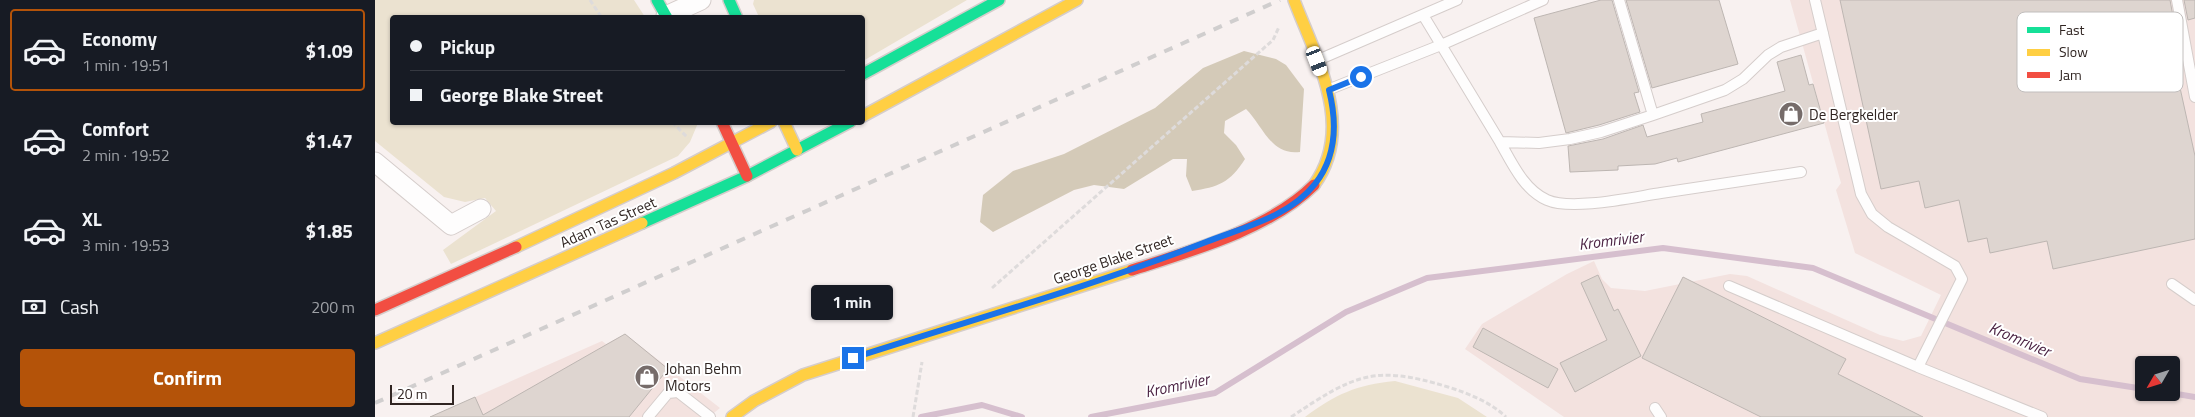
<!DOCTYPE html>
<html lang="en">
<head>
<meta charset="utf-8">
<style>
  body { margin:0; font-family:"Titillium Web",sans-serif; background:#20242c; color:#f1f3f6; height:100vh; display:flex; flex-direction:column; font-size:19px; white-space:nowrap }
  * { box-sizing:border-box; margin:0 }
  p { font-size:16px; color:#9ea1a6 }
  .icon { flex:none; width:28px; height:28px; fill:none; stroke:currentColor; stroke-width:2; stroke-linecap:round; stroke-linejoin:round }
  .map { position:relative; flex:1; overflow:hidden }
  .details { display:flex; flex-direction:column; background:#171b24; width:375px }
  .details>* { flex:none }
  .top-card { position:absolute; left:15px; top:15px; width:475px; height:110px; border-radius:5px; box-shadow:0 1px 4px #0004; display:grid; align-content:center; height:110px; padding:0 20px; background:#171b24 }
  .needle { width:32px; rotate:231deg }
  .controls { position:absolute; left:1760px; top:356px; display:grid; gap:10px }
  .controls a { display:grid; place-items:center; width:45px; height:45px; border-radius:5px; background:#171b24; box-shadow:0 1px 4px #0004; font-size:25px }
  .scale { position:absolute; left:15px; bottom:12px; width:64px; box-sizing:border-box; padding-left:5px; border:2px solid #302522; border-top:0; font-size:14px; line-height:18px; white-space:nowrap; color:#302522; -webkit-text-stroke:4px #fff; paint-order:stroke }
  .end { position:absolute; width:22px; height:22px; margin:-11px; border:6px solid #1a73e8; background:#fff; box-shadow:0 0 0 2px #fff }
  .from { border-radius:50% }
  .bubble { position:absolute; height:35px; border-radius:5px; background:#171b24; box-shadow:0 1px 4px #0004; font-size:16px; font-weight:700; line-height:35px; text-align:center }
  .car { position:absolute; width:15px; height:30px; margin:-15px -8px; border-radius:6px; box-shadow:0 0 4px 1px #0007; background:linear-gradient(#fff 24%,#345 0 40%,#fff 0 76%,#345 0 86%,#fff 0) }
  .top-card b { display:flex; align-items:center; gap:18px; height:48px; font-size:19px }
  .top-card b+b { border-top:1px solid #363941 }
  .top-card i { width:12px; height:12px; background:#f1f3f6 }
  ul { padding:9px 0 0; list-style:none }
  li { display:flex; align-items:center; gap:15px; height:82px; margin:0 10px 8px; padding:0 10px; border:2px solid transparent; border-radius:5px }
  li div { flex:1 }
  li b { display:block; font-size:19px }
  li em { font-style:normal; font-weight:700 }
  li.selected { border-color:#b45309 }
  li>.icon { width:45px; height:45px; stroke-width:1.5 }
  .pay { display:flex; align-items:center; gap:12px; height:55px; padding:0 20px; font-size:19px }
  .pay p { margin-inline-start:auto }
  .action { display:flex; gap:10px; margin-top:auto; padding:10px 20px }
  .action a { flex:1; height:58px; border-radius:5px; background:#b45309; color:#fff; font-size:20px; font-weight:700; line-height:58px; text-align:center }
  main { display:flex; flex:1; min-height:0 }
  .map>svg:first-child { display:block }
</style>
</head>
<body>
<main>
<section class="details">
<ul>
<li class="selected"><svg class="icon" aria-label="car" viewBox="0 0 24 24"><path d="M5 17H2v-5l4-1 3-4h7l3 4 3 1v5h-3M9 17h6M6 11h13"/><circle cx="7" cy="17" r="2"/><circle cx="17" cy="17" r="2"/></svg><div><b>Economy</b><p>1 min · 19:51</p></div><em>$1.09</em></li>
<li><svg class="icon" aria-label="car" viewBox="0 0 24 24"><path d="M5 17H2v-5l4-1 3-4h7l3 4 3 1v5h-3M9 17h6M6 11h13"/><circle cx="7" cy="17" r="2"/><circle cx="17" cy="17" r="2"/></svg><div><b>Comfort</b><p>2 min · 19:52</p></div><em>$1.47</em></li>
<li><svg class="icon" aria-label="car" viewBox="0 0 24 24"><path d="M5 17H2v-5l4-1 3-4h7l3 4 3 1v5h-3M9 17h6M6 11h13"/><circle cx="7" cy="17" r="2"/><circle cx="17" cy="17" r="2"/></svg><div><b>XL</b><p>3 min · 19:53</p></div><em>$1.85</em></li>
</ul>
<div class="pay"><svg class="icon" aria-label="cash" viewBox="0 0 24 24"><path d="M3 7h18v10H3z"/><circle cx="12" cy="12" r="2"/></svg>Cash<p>200 m</p></div>
<div class="action"><a>Confirm</a></div>
</section>
<div class="map">
<svg width="1820" height="417" viewBox="0 0 1820 417">
  <rect width="100%" height="100%" fill="#f8f1f0"/>
  <!-- built -->
  <path fill="#f3e2df" fill-rule="evenodd" d="M1415,0h405v417h-631l-99,-68 17,-25 85,-50 27,-13 8,18 9,9 34,3 85,-17 17,2 133,59 23,6 18,-5 20,-41 -86,-42 -19,-63 5,-7zM1769,365h27v27h-27z
    M250,334l95,74 -11,9h-279l172,-76 4,3z"/>
  <!-- green -->
  <path fill="#ebe2d0" d="M0,0h259l11,17 -252,1v104l305,1 -8,19 -12,14 -227,108 -8,-14 53,-39 -11,-13 -20,4 -21,-5 -69,-56z
    M379,0h213l-104,61v-43l-104,-1 -6,-13z
    M1020,381l63,17 29,19h-182c31,-23 51,-32 90,-36z"/>
  <!-- forest -->
  <path fill="#d4cab8" d="M869,51l32,8 10,6 18,24 -4,63c-29,4 -37,-26 -54,-43l-21,12 -1,12 12,12 9,14c-15,24 -27,28 -53,32l-6,-15 1,-17h-14l-49,30 -30,-4 -20,5 -81,42 -13,-10 3,-27 30,-24 51,-17 91,-46 48,-40z"/>
  <g fill="none" stroke-linecap="round" stroke-linejoin="round">
    <!-- stream -->
    <path stroke="#d6bfce" stroke-width="6" d="M1790,392l30,5
      M546,417l61,-12 40,12
      M716,417l124,-24 131,-81 81,-34 236,-30 150,20 267,111 64,10"/>
  </g>
  <!-- building -->
  <path fill="#ded5d0" stroke="#bdb6b2" d="M1226,0h11l27,92 -5,1 6,19 -41,13 -33,8 -32,-115z
    M1251,0h93l19,64 -86,24z
    M1465,0h330l4,22 -8,2 29,132v83l-142,30 -6,-28 -57,12 -3,-15 -19,4 -9,-42 -34,8 -6,-27 -38,8z
    M1809,0h11v18l-7,2z
    M1426,55l8,30 4,-1 11,39 -146,39 -1,-4 -22,6 -37,2v4l-48,2 -2,-26 35,-7 40,-14 4,12 56,-15 -2,-8 84,-23 -8,-29z
    M1223,275l16,36 4,-2 23,47 -66,36 -15,-29 47,-23 -26,-57z
    M1308,277l163,82 -8,15 85,43h-162l-119,-59z
    M1108,328l75,41 -10,19 -75,-41z
    M250,334l43,35 -39,48h-199l45,-20 8,18z"/>
  <g fill="none" stroke-linecap="round" stroke-linejoin="round">
    <defs>
      <path id="lane" d="M1244,0l34,115
        M1440,0l46,194 11,20 16,13 67,39 7,13 -44,88 124,50
        M1802,0l18,97
        M1048,15l77,127 39,1 31,-4 31,-7 52,-17 72,-25 18,-11 25,-24 13,-8 42,-14
        M943,60l139,-60
        M955,89l111,-44 102,-45
        M1125,142c12,21 24,48 47,58 25,11 87,-3 114,-7 47,-7 94,-14 140,-21
        M1797,284l23,16
        M1354,286l189,81
        M1280,408l6,9
        M273,417l20,-24 10,-1 32,25"/>
      <path id="street" d="M291,16l35,-16
        M0,162l76,63 30,-16"/>
      <path id="fast" d="M282,0l10,18
        M354,0l8,18
        M488,74l136,-74
        M267,223l105,-47 103,-54"/>
      <path id="slow" d="M919,0c22,58 62,127 20,185
        M488,116l214,-116
        M409,122l13,28
        M141,247l158,-74 97,-51
        M0,343l267,-120
        M357,417l22,-16 49,-26 329,-105"/>
      <path id="jam" d="M347,122l25,54
        M757,270c59,-19 138,-41 182,-85
        M0,310l141,-63"/>
    </defs>
    <!-- lane casing -->
    <use href="#lane" stroke="#d5cdcb" stroke-width="12"/>
    <!-- street casing -->
    <use href="#street" stroke="#d5cdcb" stroke-width="21"/>
    <!-- fast casing -->
    <use href="#fast" stroke="#d5cdcb" stroke-width="14"/>
    <!-- slow casing -->
    <use href="#slow" stroke="#d5cdcb" stroke-width="14"/>
    <!-- jam casing -->
    <use href="#jam" stroke="#d5cdcb" stroke-width="14"/>
    <!-- path -->
    <path stroke="#dedbdb" stroke-width="3" stroke-dasharray="5 2.5" stroke-linecap="butt" d="M215,0l12,18
      M297,122l16,16
      M617,288l281,-248 6,-13
      M538,417l9,-55
      M916,417c63,-42 83,-53 157,-30 22,7 42,15 58,30"/>
    <!-- lane -->
    <use href="#lane" stroke="#fefdfd" stroke-width="10"/>
    <!-- street -->
    <use href="#street" stroke="#fefdfd" stroke-width="19"/>
    <!-- fast -->
    <use href="#fast" stroke="#16e098" stroke-width="11"/>
    <!-- slow -->
    <use href="#slow" stroke="#ffcf43" stroke-width="11"/>
    <!-- jam -->
    <use href="#jam" stroke="#f24e42" stroke-width="11"/>
    <!-- rail -->
    <path stroke="#d0cece" stroke-width="4" stroke-dasharray="9 9" stroke-linecap="butt" d="M0,403l905,-403"/>
  </g>
  <g fill="none" stroke-linecap="round" stroke-linejoin="round">
    <!-- route -->
    <path stroke="#1a73e8" stroke-width="6" d="M478,358c118,-38 237,-71 353,-116 38,-15 83,-25 109,-58 22,-28 22,-62 14,-94l32,-13"/>
  </g>
  <!-- icons -->
  <defs>
    <symbol id="shop-disc" viewBox="-11 -11 22 22"><circle r="9.5" fill="#766c6a" stroke="#fff"/><path d="M-5-2.5h2.3a2.7 3.5 0 0 1 5.4 0H5L5.5 6h-11ZM-1.5-2.5h3a1.5 2.3 0 0 0-3 0Z" fill="#fff"/></symbol>
  </defs>
  <g fill-rule="evenodd">
    <use href="#shop-disc" x="1402" y="100" width="28" height="28"/>
    <use href="#shop-disc" x="258" y="363" width="28" height="28"/>
  </g>
  <g text-anchor="middle" dominant-baseline="central" stroke-width="4" stroke-linejoin="round" paint-order="stroke">
    <!-- poi labels -->
    <g font-size="15" fill="#302522" stroke="#fff" text-anchor="start">
      <text x="1434" y="114">De Bergkelder</text>
      <text x="290" y="368">Johan Behm<tspan x="290" dy="17">Motors</tspan></text>
    </g>
    <!-- street labels -->
    <g font-size="15" fill="#302522" stroke="#fff">
      <text transform="translate(233 222) rotate(-24)">Adam Tas Street</text>
      <text transform="translate(738 259) rotate(-19)">George Blake Street</text>
    </g>
    <!-- water labels -->
    <g font-size="16" font-style="italic" fill="#4d2545" stroke="#fff">
      <text transform="translate(1236 240) rotate(-7)">Kromrivier</text>
      <text transform="translate(1645 339) rotate(23)">Kromrivier</text>
      <text transform="translate(802 385) rotate(-12)">Kromrivier</text>
    </g>
  </g>
  <!-- legend -->
  <rect x="1642" y="12" width="166" height="80" rx="8" fill="#fff" stroke="#c1bebd" stroke-width="1"/>
  <rect x="1652" y="27" width="23" height="6" fill="#16e098"/>
  <rect x="1652" y="49" width="23" height="7" fill="#ffcf43"/>
  <rect x="1652" y="72" width="23" height="6" fill="#f24e42"/>
  <g font-size="14" fill="#302522">
    <text x="1684" y="35">Fast</text>
    <text x="1684" y="57">Slow</text>
    <text x="1684" y="80">Jam</text>
  </g>
</svg>
<div class="controls">
<a><svg class="needle" viewBox="-14 -14 28 28"><path d="M0-13l5 13h-10z" fill="#e53935"/><path d="M0 13l5-13h-10z" fill="#9ea1a6"/></svg></a>
</div>
<div class="scale">20 m</div>
<i class="end from" style="left:986px;top:77px"></i>
<i class="end" style="left:478px;top:358px"></i>
<div class="bubble" style="left:436px;top:285px;width:82px">1 min</div>
<i class="car" style="left:942px;top:61px;rotate:159deg"></i>
<div class="top-card">
<b><i class="from"></i>Pickup</b>
<b><i></i>George Blake Street</b>
</div>
</div>
</main>
</body>
</html>
